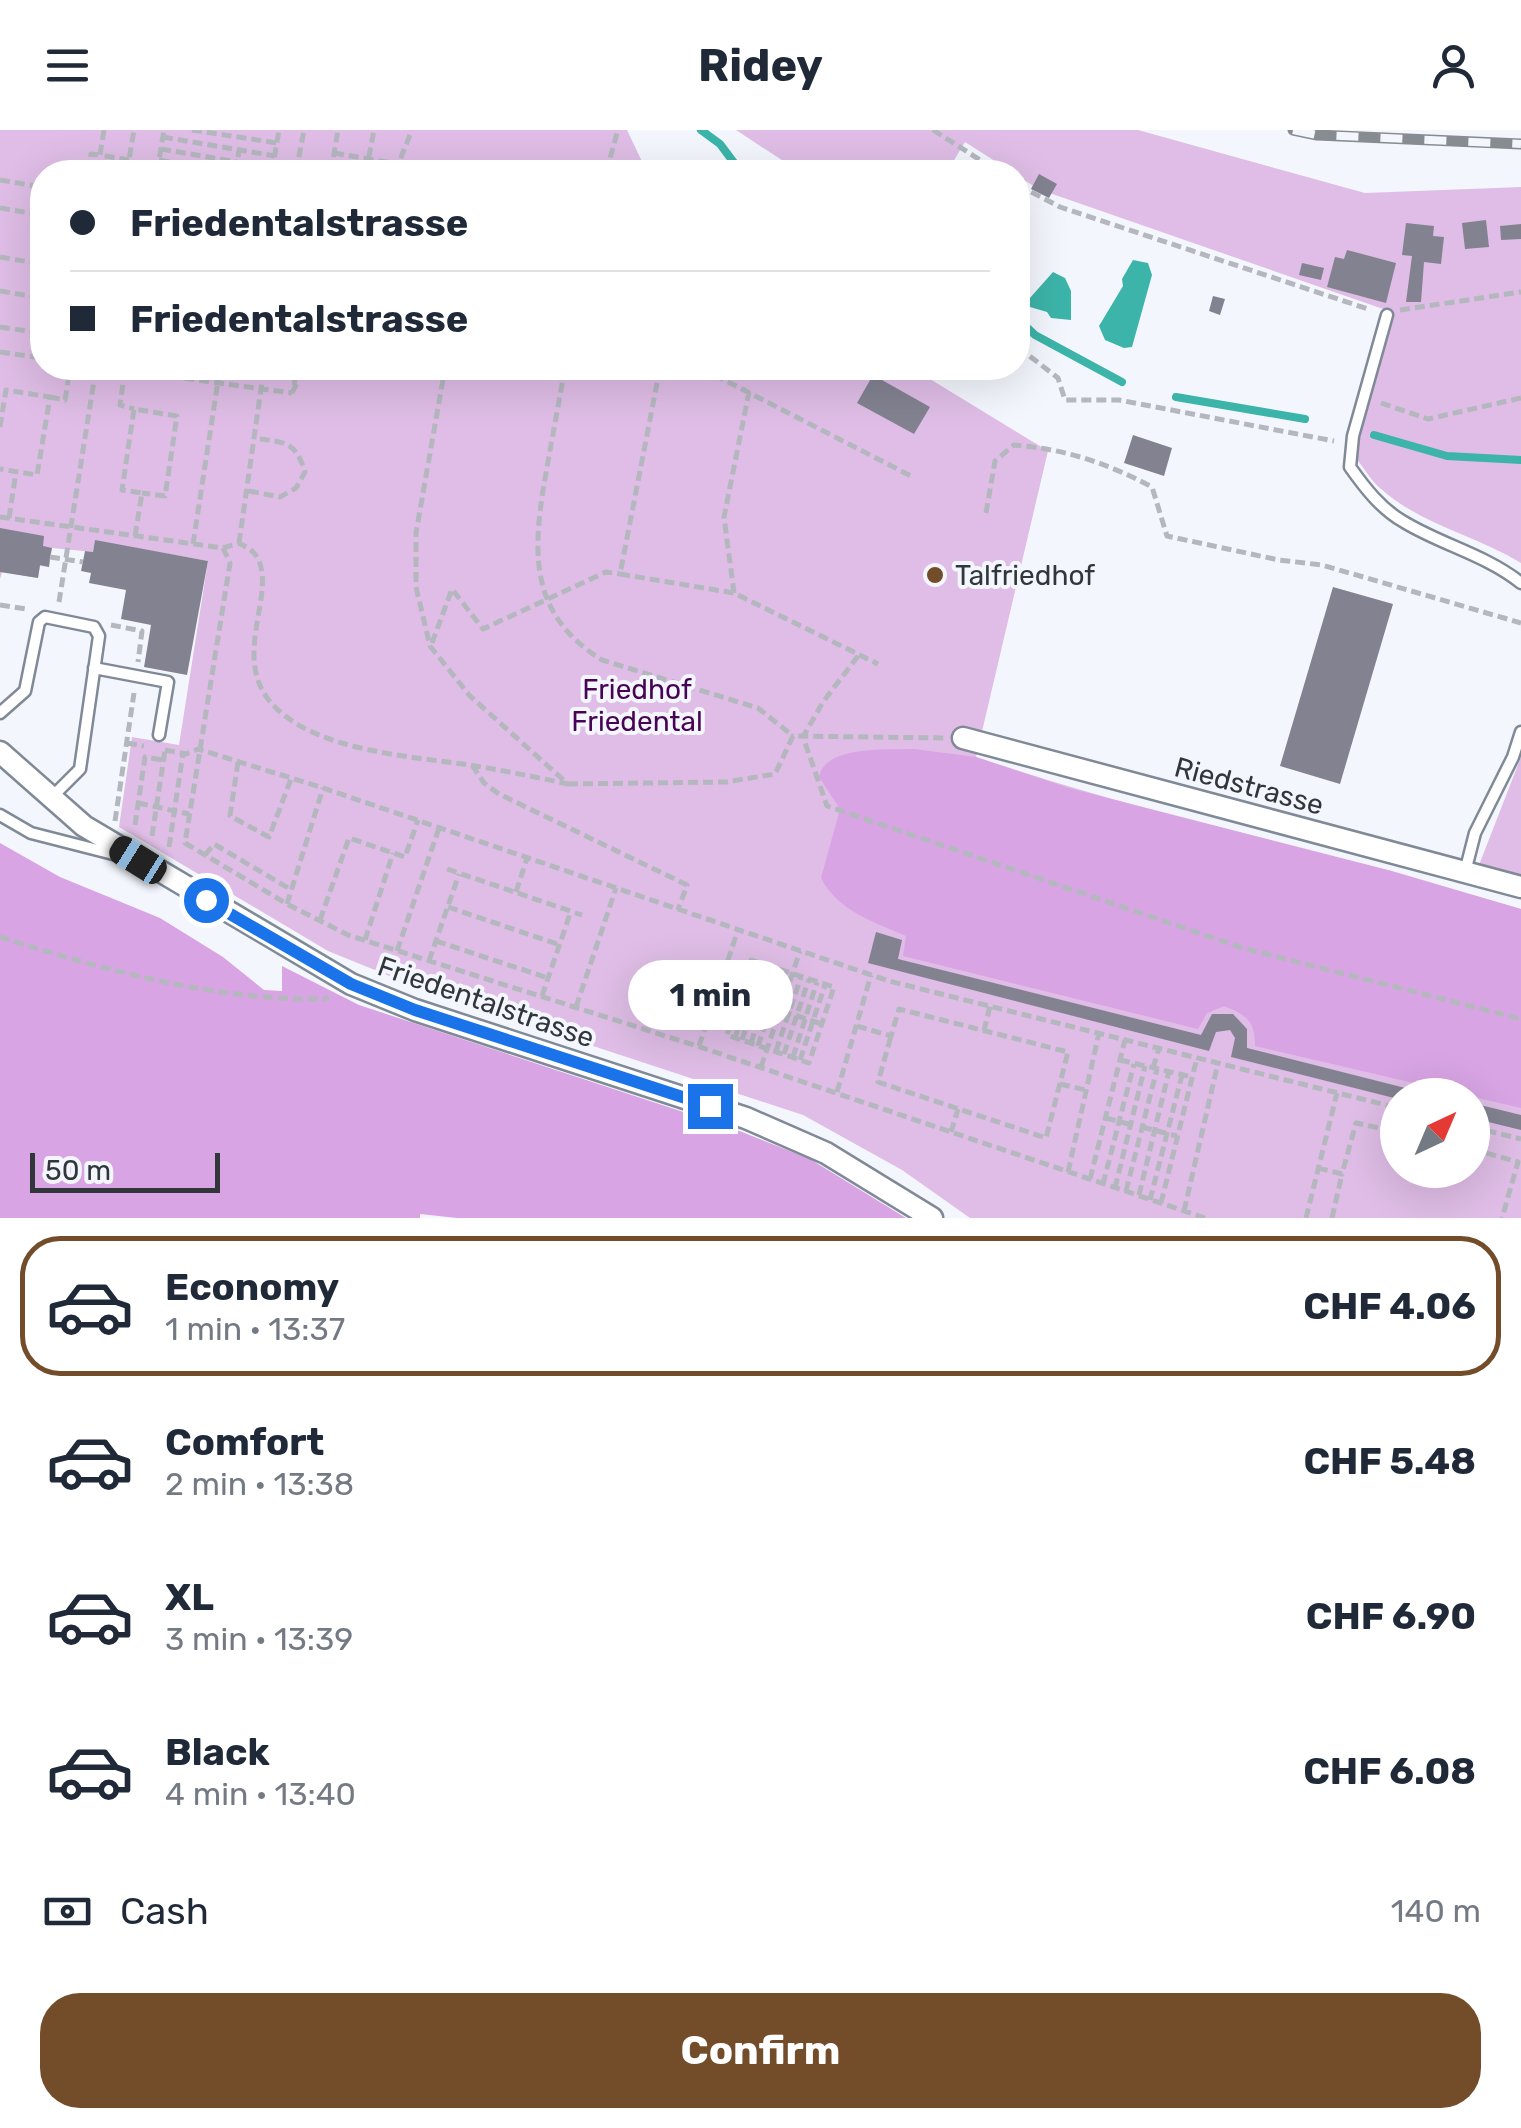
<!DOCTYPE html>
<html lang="en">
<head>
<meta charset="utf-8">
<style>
  body { margin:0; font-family:Rubik,sans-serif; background:#f6f6f7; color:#1f2937; height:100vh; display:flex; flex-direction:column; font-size:38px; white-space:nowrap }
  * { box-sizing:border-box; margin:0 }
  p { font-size:32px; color:#747a83 }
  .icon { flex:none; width:55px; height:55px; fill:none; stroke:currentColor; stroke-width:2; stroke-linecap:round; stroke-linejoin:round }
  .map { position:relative; height:1088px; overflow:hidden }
  .sheet { display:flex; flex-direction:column; background:#fff; flex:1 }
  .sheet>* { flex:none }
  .hud { position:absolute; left:30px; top:30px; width:1000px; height:220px; border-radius:40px; box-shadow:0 10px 40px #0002; display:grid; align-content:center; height:220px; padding:0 40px; background:#fff }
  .needle { width:65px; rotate:44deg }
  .buttons { position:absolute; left:1380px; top:948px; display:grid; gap:20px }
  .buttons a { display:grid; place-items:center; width:110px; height:110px; border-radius:50%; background:#fff; box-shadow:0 10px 40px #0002; font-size:50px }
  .scale { position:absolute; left:30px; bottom:25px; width:190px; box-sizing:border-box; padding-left:10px; border:5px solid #31363b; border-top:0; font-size:28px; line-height:35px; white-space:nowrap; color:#31363b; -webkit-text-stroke:8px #f3f7fd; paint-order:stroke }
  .end { position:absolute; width:45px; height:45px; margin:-22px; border:12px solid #1a73e8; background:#fff; box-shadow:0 0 0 5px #fff }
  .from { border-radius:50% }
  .bubble { position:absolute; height:70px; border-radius:35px; background:#fff; box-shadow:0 10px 40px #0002; font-size:32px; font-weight:700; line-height:70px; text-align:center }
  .car { position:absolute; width:30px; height:60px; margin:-30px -15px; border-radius:12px; box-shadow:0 0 8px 2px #0007; background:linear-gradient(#222 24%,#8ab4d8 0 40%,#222 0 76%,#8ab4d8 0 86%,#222 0) }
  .hud b { display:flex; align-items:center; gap:35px; height:95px; font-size:38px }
  .hud b+b { border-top:2px solid #e0e1e3 }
  .hud i { width:25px; height:25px; background:#1f2937 }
  ul { padding:18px 0 0; list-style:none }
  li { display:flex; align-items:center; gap:30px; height:140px; margin:0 20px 15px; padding:0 20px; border:5px solid transparent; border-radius:40px }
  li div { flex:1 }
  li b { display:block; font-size:38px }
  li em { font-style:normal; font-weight:700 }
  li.on { border-color:#734c2a }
  li>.icon { width:90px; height:90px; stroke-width:1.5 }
  .pay { display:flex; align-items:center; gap:25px; height:110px; padding:0 40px; font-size:38px }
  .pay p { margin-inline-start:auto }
  .cta { display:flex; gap:20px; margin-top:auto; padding:20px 40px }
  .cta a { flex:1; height:115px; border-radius:40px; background:#734c2a; color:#fff; font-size:40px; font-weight:700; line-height:115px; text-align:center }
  header { display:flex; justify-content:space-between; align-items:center; height:130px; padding:0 40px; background:#fff; font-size:45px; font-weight:700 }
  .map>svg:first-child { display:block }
</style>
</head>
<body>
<header><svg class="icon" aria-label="menu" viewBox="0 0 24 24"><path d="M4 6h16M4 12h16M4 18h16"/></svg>Ridey<svg class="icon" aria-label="person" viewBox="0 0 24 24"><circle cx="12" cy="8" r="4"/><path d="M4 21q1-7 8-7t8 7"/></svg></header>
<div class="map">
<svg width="1521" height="1088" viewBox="0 0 1521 1088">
  <rect width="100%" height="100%" fill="#f3f7fd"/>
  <!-- green -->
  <path fill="#dfbde6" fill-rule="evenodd" d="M0,0h627l20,42h-605v196h870l136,83 -72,306c179,60 364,99 545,152v309h-551l-68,-48 -99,-55 -374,-123 -101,-41 -209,-124 13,-90 47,8 29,-184 -113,-20 -2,11 -41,-4 -3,19 -9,-1 -2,12 -36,-6 -2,7zM1398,965h74v75h-74z
    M736,0h402l227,63 156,-6v376c-44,-27 -101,-39 -140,-74 -10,-8 -17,-21 -25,-31l30,-148 -348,-121 -20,-13v-4h-6l-47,-30 -18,30h-147z
    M1521,627v120l-42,-12z"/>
  <!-- forest -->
  <path fill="#d8a4e4" d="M914,619l62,8 93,31 323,83 129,38v199l-266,-62c0,-26 -9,-31 -31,-40l-17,7 -9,16 -295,-73 3,-20c-32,-14 -68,-25 -85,-58l19,-69 -21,-32c6,-32 68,-27 95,-28z
    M0,713l60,34 100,41 63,39 41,33 18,1v-25l77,39 373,123 78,31 96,59h-449l-37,-4v4h-420z"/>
  <!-- water -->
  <path fill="#3cb4a9" d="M1133,130l15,3 4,12 -20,72 -8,1 -19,-8 -6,-14 24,-40 -1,-7z
    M1053,142l12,6 6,13v29l-20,-2 -4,-6 -17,-5 -1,-8z"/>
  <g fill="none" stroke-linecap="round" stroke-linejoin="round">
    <!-- stream -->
    <path stroke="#3cb4a9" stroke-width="8" d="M701,0l19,14 21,28
      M1018,189l17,16 87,47
      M1176,267l129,22
      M1374,305l73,21 74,4"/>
  </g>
  <!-- building -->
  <path fill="#828291" d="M1039,44l18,10 -8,14 -18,-9z
    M1486,90l3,27 -24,2 -3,-26z
    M1406,93l28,3 -1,10 11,1 -3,27 -17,-2 -3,40h-15l6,-46 -10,-1z
    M1521,94v15l-20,1 -1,-14z
    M1347,120l49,13 -10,40 -59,-16 8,-30 9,2z
    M1302,133l22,5 -3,12 -22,-5z
    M1213,166l12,3 -5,16 -11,-4z
    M873,245l57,32 -16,27 -57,-31z
    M1133,305l39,13 -8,28 -40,-13z
    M0,398l44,8 -1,10 9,2 -2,9 -1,10 -9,-2 -2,13 -38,-6z
    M95,410l113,21 -21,114 -43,-8 7,-42 -30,-6 5,-29 -37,-7 2,-10 -10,-2 4,-20 8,1z
    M1333,457l60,17 -53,180 -60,-18z
    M876,802l26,8 -4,19 303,76 11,-21h21l14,15v19l186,47h-35v4l-167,-42 4,-19 -5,-8 -14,2 -7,19 -341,-88z
    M1472,973l49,12v15l-49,-12z"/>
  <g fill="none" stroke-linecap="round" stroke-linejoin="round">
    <defs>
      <path id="lane" d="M1387,185l-34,121 -3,31c15,21 31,42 54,55 38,23 82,33 117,61
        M94,538l74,14 -9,53
        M0,583l25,-22 14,-69 6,-5 49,10 5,9 -19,133 -28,28
        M0,685l31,18 90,23
        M1465,742l10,-39 38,-76 8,-25"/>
      <path id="street" d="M963,608l558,149
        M0,622l84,74 267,158 64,26 331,108 80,35 106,65"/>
    </defs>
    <!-- lane casing -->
    <use href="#lane" stroke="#808a97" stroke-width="15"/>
    <!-- street casing -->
    <use href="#street" stroke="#808a97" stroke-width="25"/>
    <!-- path -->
    <path stroke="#b4b8be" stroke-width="5" stroke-dasharray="10 5" stroke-linecap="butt" d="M104,0l-4,25 29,5
      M192,0l85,13
      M933,0l66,42
      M163,7l112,19
      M161,19l76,13
      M334,23l64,11
      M159,30l71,12
      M89,42l2,-18 9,1
      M127,42l7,-42
      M157,42l7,-42
      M236,42l3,-22
      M272,42l7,-42
      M296,42l8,-42
      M331,42l7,-42
      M366,42l8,-42
      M395,42l17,-42
      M606,42l12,-42
      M0,50l42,7
      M1018,55l42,22 311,103
      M0,78l42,7
      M0,127l42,7
      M0,161l42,7
      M1400,180l121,-18
      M0,197l42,6
      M1018,217l40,31 7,22h54l215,41
      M0,222l42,6
      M110,238l182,25
      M565,238c-6,33 -12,66 -18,99 -14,79 -22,145 55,193l156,48 35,28
      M620,238h15
      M660,238l-40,206 114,19 144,71
      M701,238l210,108
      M125,240l-5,35 14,4
      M294,255l3,-17
      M292,263l12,-25
      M50,267l15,3 5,-32
      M1381,273l47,16 93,-21
      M0,297l6,-37 44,7 -13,78 -37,-6
      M249,361l31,6 16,-9 9,-16c-10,-32 -20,-29 -51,-34
      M986,383l9,-52 19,-16c51,4 93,18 138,42l15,49 112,24 43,5 199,58
      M0,387l223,31 16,-5c7,4 14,7 18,14 20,35 -24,96 11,142 40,52 142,57 201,66 33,5 66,12 99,19l-98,-88 -40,-50 -14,-59v-54l29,-165
      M9,388l7,-46
      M135,406l7,-43 -20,-3 12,-81 43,7 -12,80 -23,-3
      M239,413l25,-175
      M193,414l27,-176
      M223,418l7,15 -45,280 102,61 61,31 349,111 508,172
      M50,427l33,5
      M734,463l-10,-76 25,-125
      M59,472l37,-234
      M0,475l26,4
      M111,495l31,6 -4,31
      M432,513l20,-54 31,40 123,-57 14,2
      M858,526l-35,46 -20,35 24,69 416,142 278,71
      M127,613l17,3
      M165,620l21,4 12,-5 125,39 566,193 509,127
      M238,632l-8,54 39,21 22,-58
      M472,635l12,18 15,11 188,91 -9,25
      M568,654l158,-2 49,-8 18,-38 152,2
      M138,673l51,11
      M115,691l19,-128
      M135,695l10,-68 18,3
      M152,706l13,-86
      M169,717l14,-94
      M205,725l9,-11 76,45
      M447,739l135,46
      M516,762l11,-34
      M287,774l36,-116
      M448,777l112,38
      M320,790l29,-82 56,19 13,-37
      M0,807c104,33 216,64 325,62l3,-3
      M365,810l28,-87
      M436,811l112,37
      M397,821l42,-123
      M751,830l83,27 -25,76 -82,-28z
      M429,831l30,-87
      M542,866l29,-85
      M739,867l83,27
      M576,877l40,-119
      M857,896l34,10 8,-27 169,43 -22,86 -168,-56 13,-46
      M984,901l6,-25
      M735,908l24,-76
      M742,910l25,-75
      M751,913l24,-75
      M699,916l39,-116
      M758,916l25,-75
      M776,921l25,-74
      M784,924l25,-75
      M793,927l24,-75
      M800,930l25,-75
      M1120,930l72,17
      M761,937l39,-116
      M1153,938l6,-20
      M1060,954l26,6
      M837,962l34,-117
      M1106,988l26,7
      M1142,997l35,9
      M1472,997l49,12
      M951,1002l7,-23
      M1472,1019l46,13 -16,56
      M1318,1038l24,6 14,-51 42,9
      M1068,1042l31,-139
      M1090,1049l35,-139
      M1103,1054l31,-120
      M1115,1058l30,-122
      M1126,1061l31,-122
      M1139,1065l30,-124
      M1150,1070l32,-125
      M1161,1073l36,-145
      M1184,1081l34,-148
      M1306,1088l31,-125
      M1332,1088l10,-44"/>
    <!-- lane -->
    <use href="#lane" stroke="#fff" stroke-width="10"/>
    <!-- street -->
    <use href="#street" stroke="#fff" stroke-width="20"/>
    <defs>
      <path id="rail" d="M1293,0l24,5 204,9"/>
    </defs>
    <!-- rail casing -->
    <use href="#rail" stroke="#878c91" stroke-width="11"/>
    <!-- rail -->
    <use href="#rail" stroke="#f3f7fd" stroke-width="8" stroke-dasharray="22" stroke-linecap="butt"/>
  </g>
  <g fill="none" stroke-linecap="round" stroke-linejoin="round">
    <!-- route -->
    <path stroke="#1a73e8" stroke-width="12" d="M206,770l145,84 64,26 295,96"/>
  </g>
  <!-- markers -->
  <circle fill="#734c2a" stroke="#f3f7fd" stroke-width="4" cx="935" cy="445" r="10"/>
  <g text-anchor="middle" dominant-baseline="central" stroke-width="8" stroke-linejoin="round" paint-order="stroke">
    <!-- poi labels -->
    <g font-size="28" fill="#31363b" stroke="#f3f7fd" text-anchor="start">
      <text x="955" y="445">Talfriedhof</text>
    </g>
    <!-- park labels -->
    <g font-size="28" fill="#470354" stroke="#f3f7fd">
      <text x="637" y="559">Friedhof<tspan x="637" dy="32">Friedental</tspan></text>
    </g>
    <!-- street labels -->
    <g font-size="28" fill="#31363b" stroke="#f3f7fd">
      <text transform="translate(1249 656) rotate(15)">Riedstrasse</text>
      <text transform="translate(486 872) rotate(19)">Friedentalstrasse</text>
    </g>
  </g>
</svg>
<div class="buttons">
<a><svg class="needle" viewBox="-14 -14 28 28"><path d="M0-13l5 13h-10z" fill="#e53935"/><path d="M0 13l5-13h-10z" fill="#747a83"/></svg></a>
</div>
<div class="scale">50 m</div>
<i class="end from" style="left:206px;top:770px"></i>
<i class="end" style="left:710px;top:976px"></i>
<div class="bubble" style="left:628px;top:830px;width:165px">1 min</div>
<i class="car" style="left:138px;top:730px;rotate:302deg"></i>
<div class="hud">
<b><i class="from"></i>Friedentalstrasse</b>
<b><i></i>Friedentalstrasse</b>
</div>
</div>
<section class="sheet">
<ul>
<li class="on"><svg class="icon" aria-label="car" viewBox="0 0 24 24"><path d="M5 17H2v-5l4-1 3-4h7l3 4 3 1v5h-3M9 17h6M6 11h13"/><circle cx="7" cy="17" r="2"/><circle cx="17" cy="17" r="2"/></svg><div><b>Economy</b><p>1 min · 13:37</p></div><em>CHF 4.06</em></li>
<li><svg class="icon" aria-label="car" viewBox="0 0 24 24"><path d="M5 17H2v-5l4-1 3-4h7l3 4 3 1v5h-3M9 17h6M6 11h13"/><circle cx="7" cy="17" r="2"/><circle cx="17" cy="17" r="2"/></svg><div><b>Comfort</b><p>2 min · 13:38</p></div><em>CHF 5.48</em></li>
<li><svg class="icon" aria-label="car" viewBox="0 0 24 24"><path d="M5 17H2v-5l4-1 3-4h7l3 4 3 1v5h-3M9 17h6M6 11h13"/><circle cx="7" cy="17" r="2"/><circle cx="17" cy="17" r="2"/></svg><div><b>XL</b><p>3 min · 13:39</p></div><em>CHF 6.90</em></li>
<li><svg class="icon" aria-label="car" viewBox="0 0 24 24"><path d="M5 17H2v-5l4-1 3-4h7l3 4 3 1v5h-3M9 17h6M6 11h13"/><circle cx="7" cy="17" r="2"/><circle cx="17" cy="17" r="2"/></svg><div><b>Black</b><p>4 min · 13:40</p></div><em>CHF 6.08</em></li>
</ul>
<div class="pay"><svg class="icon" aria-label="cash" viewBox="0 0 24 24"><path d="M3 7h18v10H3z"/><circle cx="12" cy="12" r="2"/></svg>Cash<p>140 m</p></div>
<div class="cta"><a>Confirm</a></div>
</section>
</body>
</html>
